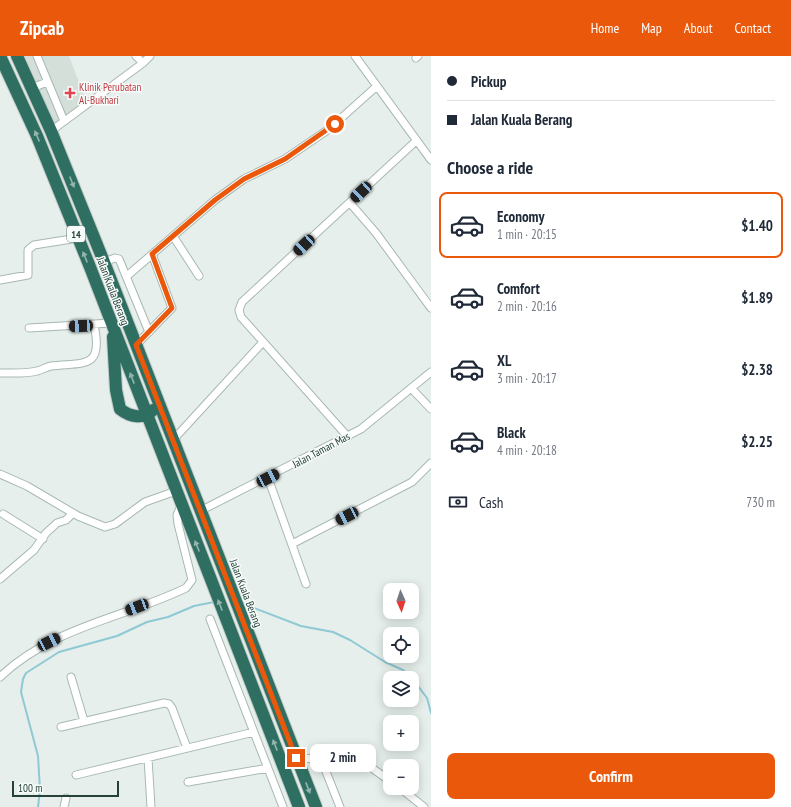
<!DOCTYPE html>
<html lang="en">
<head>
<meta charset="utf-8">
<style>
  body { margin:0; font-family:"PT Sans Narrow",sans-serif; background:#f2f2f3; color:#1f2937; height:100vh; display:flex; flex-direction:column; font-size:15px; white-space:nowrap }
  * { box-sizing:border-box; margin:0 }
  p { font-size:13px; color:#747a83 }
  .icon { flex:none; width:22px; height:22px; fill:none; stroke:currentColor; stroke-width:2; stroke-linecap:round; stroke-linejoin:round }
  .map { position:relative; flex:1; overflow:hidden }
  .drawer { display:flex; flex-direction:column; background:#fff; width:360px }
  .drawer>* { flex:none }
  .top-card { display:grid; align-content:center; height:88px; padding:0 16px; background:#fff }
  .needle { width:26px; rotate:177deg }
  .buttons { position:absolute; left:383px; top:527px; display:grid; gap:8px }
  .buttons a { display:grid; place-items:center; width:36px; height:36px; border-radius:8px; background:#fff; box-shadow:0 2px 10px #0003; font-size:20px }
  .scale { position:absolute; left:12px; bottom:10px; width:107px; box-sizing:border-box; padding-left:4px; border:2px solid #24423a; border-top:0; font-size:11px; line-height:14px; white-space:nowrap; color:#24423a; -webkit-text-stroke:3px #f7fbf9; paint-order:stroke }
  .end { position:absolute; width:18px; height:18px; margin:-9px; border:5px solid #ea580c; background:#fff; box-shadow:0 0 0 2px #fff }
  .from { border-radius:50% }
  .bubble { position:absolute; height:28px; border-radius:8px; background:#fff; box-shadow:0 2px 10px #0003; font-size:13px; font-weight:700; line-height:28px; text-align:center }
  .car { position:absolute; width:12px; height:24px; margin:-12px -6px; border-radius:5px; box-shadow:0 0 3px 1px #0007; background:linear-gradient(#222 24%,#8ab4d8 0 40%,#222 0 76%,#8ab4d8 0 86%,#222 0) }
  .top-card b { display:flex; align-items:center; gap:14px; height:38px; font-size:15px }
  .top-card b+b { border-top:1px solid #e0e1e3 }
  .top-card i { width:10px; height:10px; background:#1f2937 }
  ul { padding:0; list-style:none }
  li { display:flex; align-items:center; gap:12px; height:66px; margin:0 8px 6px; padding:0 8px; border:2px solid transparent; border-radius:8px }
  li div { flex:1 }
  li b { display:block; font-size:15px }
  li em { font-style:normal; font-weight:700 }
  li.selected { border-color:#ea580c }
  li>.icon { width:36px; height:36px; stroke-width:1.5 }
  h2 { padding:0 16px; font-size:18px; line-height:48px }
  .pay { display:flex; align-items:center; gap:10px; height:44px; padding:0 16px; font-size:15px }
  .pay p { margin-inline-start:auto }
  .button { display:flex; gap:8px; margin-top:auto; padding:8px 16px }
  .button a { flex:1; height:46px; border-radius:8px; background:#ea580c; color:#fff; font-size:16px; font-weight:700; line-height:46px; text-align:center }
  header { display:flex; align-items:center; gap:24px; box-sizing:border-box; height:56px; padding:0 20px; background:#ea580c; color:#fff }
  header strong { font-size:19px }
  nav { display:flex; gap:22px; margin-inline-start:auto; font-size:14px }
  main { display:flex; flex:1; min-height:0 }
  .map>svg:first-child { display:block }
</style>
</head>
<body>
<header>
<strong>Zipcab</strong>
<nav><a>Home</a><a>Map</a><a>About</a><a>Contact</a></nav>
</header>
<main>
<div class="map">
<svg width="431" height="751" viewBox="0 0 431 751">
  <rect width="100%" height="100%" fill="#e6efeb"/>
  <!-- built -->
  <path fill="#d4dfda" d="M25,0h44l19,50 -31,23z"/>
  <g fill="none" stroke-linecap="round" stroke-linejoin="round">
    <!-- stream -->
    <path stroke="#8ec9d4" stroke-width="2" d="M241,547l60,23 32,6 17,8 35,22 18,8 9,8
      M412,622l15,20 4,15
      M38,751l2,-17 -2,-34 -17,-64 2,-13 3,-6 33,-21 58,-16 30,-14 21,-5 26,-11 20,-4"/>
    <defs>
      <path id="street" d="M37,0l27,65
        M136,0l7,7
        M355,0l76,104
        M416,2l2,-2
        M32,32l15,-6
        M51,75l92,-68 7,-7
        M350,147l26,30 55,75
        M173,180l26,40
        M104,206l11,-4 4,1 30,73
        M127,220l88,-76 29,-21 41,-20 44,-30 48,-43
        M0,224l28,-5v-25l6,-5 44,-7
        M29,272l82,-5
        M136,289l36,-37 -20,-54
        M0,317c11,0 26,1 37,-2 5,-1 9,-4 14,-5 32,-4 53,4 43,-41
        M411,332l20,21
        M348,381l-107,-120 -2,-7 3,-8 174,-161
        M173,384l90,-98
        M0,418l27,12 51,30 27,11 10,-3 30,-22 31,-11
        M268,422l38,106
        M200,455l161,-82 70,-57
        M3,458l40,25
        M292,488l120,-62 19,-19
        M0,523l34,-29 12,-17 11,-10 9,-3 7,-7
        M210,563l73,188
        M0,621c52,-50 124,-59 186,-89l6,-8 -14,-56 -1,-9 4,-9
        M71,621l13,44
        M61,671l103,-24 5,1 3,4 15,40
        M148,702l3,49
        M296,702l66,3 28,20
        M321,703l19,48
        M76,719l178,-43
        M188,726l80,-14
        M400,732l24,19
        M64,751l2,-9"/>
      <path id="highway" d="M0,0l37,80 53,131 209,540
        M17,0l34,75 53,131 212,545
        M113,281l3,53 4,19c10,8 24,11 33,1"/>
    </defs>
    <!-- street casing -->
    <use href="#street" stroke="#a8b8b2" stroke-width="9"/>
    <!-- highway casing -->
    <use href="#highway" stroke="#c2cac8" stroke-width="14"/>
    <!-- street -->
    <use href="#street" stroke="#fff" stroke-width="7"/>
    <!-- highway -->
    <use href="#highway" stroke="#2f6f62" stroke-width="12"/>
  </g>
  <!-- one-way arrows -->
  <defs><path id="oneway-solid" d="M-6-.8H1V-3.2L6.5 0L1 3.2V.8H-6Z"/></defs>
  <g fill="#93b5ae">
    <use href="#oneway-solid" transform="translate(37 80) rotate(-113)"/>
    <use href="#oneway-solid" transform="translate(72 126) rotate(68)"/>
    <use href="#oneway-solid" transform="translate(85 201) rotate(-112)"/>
    <use href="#oneway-solid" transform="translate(132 322) rotate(-111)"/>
    <use href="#oneway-solid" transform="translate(197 490) rotate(-112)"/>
    <use href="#oneway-solid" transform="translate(220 549) rotate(-111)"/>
    <use href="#oneway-solid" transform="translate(275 689) rotate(-111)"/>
    <use href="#oneway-solid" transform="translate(308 732) rotate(69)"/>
  </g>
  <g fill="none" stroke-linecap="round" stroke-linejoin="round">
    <!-- route -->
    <path stroke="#ea580c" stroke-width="5" d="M296,702l-160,-413 36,-37 -20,-54 63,-54 29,-21 41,-20 50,-35"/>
  </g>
  <!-- markers -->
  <path fill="#e0444e" stroke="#f7fbf9" stroke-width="1.5" d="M68 31h4v4h4v4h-4v4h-4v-4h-4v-4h4z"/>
  <g text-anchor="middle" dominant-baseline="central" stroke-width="3" stroke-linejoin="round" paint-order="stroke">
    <!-- shield labels -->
    <rect fill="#f7fbf9" stroke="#637a73" stroke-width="1" x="67" y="170" width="18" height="16" rx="3"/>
    <g font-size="10" font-weight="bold" fill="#24423a">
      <text x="76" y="178">14</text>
    </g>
    <!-- health labels -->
    <g font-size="11" fill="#be3a42" stroke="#f7fbf9" text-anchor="start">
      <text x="79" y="31">Klinik Perubatan<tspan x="79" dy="13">Al-Bukhari</tspan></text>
    </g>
    <!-- street labels -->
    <g font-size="11" fill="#24423a" stroke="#f7fbf9">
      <text transform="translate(113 235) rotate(69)">Jalan Kuala Berang</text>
      <text transform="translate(321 394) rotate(-28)">Jalan Taman Mas</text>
      <text transform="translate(246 537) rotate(69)">Jalan Kuala Berang</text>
    </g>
  </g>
</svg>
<div class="buttons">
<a><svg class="needle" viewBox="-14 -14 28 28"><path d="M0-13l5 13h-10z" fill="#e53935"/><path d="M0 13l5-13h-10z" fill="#747a83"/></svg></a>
<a><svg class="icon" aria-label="locate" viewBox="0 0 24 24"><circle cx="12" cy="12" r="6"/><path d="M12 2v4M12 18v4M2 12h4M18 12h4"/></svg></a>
<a><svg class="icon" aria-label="layers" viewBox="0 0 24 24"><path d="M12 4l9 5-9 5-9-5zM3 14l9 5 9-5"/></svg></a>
<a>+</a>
<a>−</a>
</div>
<div class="scale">100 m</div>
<i class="end from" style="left:335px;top:68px"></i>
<i class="end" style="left:296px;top:702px"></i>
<div class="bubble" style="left:310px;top:688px;width:66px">2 min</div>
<i class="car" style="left:361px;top:136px;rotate:227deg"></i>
<i class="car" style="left:304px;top:189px;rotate:227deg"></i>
<i class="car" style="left:81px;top:270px;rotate:267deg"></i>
<i class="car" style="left:268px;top:422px;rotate:63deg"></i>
<i class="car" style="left:347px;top:460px;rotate:243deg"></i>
<i class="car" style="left:137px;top:551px;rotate:249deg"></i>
<i class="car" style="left:49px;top:586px;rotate:63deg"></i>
</div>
<section class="drawer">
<div class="top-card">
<b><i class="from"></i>Pickup</b>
<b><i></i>Jalan Kuala Berang</b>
</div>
<h2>Choose a ride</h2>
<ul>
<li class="selected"><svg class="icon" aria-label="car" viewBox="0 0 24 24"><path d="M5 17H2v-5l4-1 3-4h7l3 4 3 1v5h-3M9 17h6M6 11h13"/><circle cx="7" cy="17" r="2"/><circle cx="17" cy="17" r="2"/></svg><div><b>Economy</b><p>1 min · 20:15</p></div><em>$1.40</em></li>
<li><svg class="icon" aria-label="car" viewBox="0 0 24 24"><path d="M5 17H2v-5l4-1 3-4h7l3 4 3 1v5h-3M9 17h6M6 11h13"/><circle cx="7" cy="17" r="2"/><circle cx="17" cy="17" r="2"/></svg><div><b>Comfort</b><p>2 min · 20:16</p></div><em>$1.89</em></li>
<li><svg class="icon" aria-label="car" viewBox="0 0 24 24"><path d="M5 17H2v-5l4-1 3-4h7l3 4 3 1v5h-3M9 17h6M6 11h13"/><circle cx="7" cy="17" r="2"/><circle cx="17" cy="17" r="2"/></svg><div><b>XL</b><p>3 min · 20:17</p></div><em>$2.38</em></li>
<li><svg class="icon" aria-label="car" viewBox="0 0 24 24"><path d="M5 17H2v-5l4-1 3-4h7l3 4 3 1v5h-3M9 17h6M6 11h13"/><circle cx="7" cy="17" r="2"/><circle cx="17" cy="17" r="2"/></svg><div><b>Black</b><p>4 min · 20:18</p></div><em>$2.25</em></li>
</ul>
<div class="pay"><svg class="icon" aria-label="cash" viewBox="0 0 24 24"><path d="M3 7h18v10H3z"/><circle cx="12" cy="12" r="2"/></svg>Cash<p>730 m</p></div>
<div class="button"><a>Confirm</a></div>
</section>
</main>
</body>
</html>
